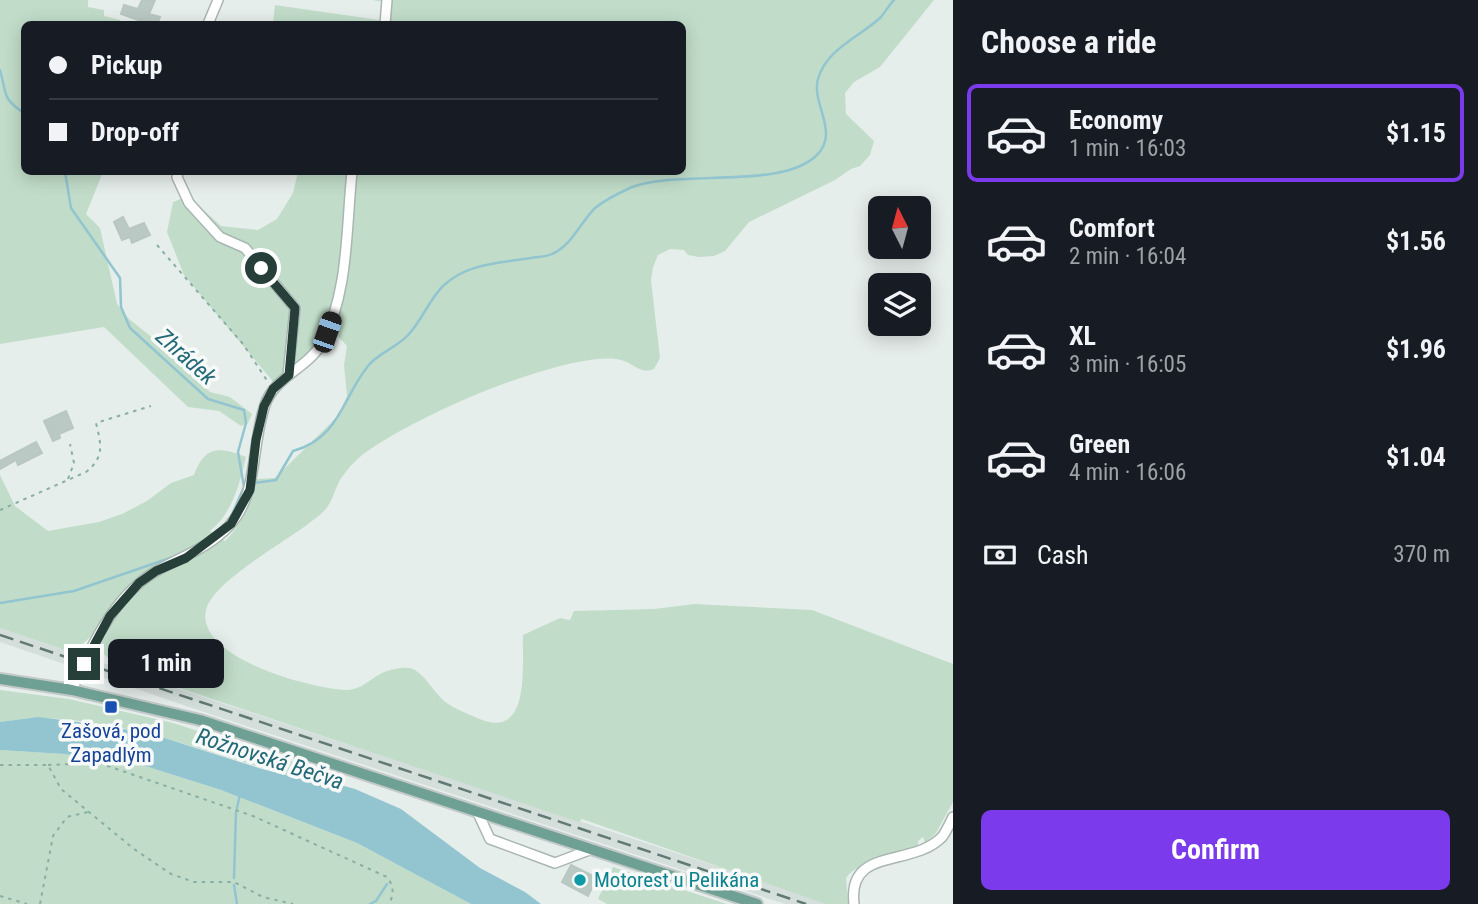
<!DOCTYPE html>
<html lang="en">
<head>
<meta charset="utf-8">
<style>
  body { margin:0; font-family:"Roboto Condensed",sans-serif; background:#20242c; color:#f1f3f6; height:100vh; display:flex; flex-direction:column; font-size:26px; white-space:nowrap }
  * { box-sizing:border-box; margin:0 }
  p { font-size:23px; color:#9ea1a6 }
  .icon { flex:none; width:38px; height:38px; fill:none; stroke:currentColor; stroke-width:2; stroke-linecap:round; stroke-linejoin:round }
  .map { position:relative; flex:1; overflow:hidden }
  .details { display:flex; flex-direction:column; background:#171b24; width:525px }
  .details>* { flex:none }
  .hud { position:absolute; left:21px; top:21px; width:665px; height:154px; border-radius:10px; box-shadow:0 4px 18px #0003; display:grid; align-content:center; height:154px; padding:0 28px; background:#171b24 }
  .needle { width:46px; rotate:354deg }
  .fabs { position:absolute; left:868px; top:196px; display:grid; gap:14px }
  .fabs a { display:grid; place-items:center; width:63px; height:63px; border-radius:10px; background:#171b24; box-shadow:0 4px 18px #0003; font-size:35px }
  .end { position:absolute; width:32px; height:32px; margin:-16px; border:9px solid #263f39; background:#fff; box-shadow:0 0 0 4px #fff }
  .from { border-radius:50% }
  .bubble { position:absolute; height:49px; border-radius:10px; background:#171b24; box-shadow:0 4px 18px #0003; font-size:23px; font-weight:700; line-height:49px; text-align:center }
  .car { position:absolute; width:21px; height:42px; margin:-21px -10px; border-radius:9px; box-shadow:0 0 5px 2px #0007; background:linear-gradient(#222 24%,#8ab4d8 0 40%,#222 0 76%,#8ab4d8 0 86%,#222 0) }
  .hud b { display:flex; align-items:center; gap:24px; height:66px; font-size:26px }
  .hud b+b { border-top:2px solid #363941 }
  .hud i { width:18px; height:18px; background:#f1f3f6 }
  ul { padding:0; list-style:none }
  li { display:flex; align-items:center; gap:21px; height:98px; margin:0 14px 10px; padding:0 14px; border:4px solid transparent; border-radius:10px }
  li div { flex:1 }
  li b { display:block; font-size:26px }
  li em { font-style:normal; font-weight:700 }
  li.on { border-color:#7c3aed }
  li>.icon { width:63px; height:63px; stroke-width:1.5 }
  h2 { padding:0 28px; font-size:32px; line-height:84px }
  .pay { display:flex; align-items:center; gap:18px; height:77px; padding:0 28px; font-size:26px }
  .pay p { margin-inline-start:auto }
  .action { display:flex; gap:14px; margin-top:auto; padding:14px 28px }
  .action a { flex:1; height:80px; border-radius:10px; background:#7c3aed; color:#fff; font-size:28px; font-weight:700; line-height:80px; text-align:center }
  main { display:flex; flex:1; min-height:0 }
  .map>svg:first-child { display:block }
</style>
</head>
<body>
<main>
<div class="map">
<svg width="953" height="904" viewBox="0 0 953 904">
  <rect width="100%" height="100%" fill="#e6eeeb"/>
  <!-- built -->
  <path fill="#d4deda" d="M0,628l191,65 640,211h-46l-599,-198 -186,-64z"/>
  <!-- green -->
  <path fill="#c1ddc9" d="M0,0h88v7l16,3v6l16,4 -1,4h-95v148h79l-17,42 14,14 17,76 12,15 55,44 26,29 20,5 22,17 -4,9 -7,3 -22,-15 -31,-4 -84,-80 -104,17z
    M372,0h562l-54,67 -26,15 -9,11 1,21 28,27 -4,14 -10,11 -9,3 -16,11 -86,42 -24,29 -11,5 -15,1 -11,-2 -4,-5 -14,-1 -12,6 -5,12 -2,13 9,78 -6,11c-14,6 -20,-6 -33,-9 -12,-3 -26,-1 -37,1 -64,11 -161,53 -215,89 -12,8 -21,18 -29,30 -6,11 -8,24 -17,32 -25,24 -109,66 -117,98 -11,48 106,79 140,80 16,0 25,-12 38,-18 9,-3 23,-7 31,-2 11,7 19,22 29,31 9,7 22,12 33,17 54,24 45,-50 46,-83l37,-17 10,2 4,-9 80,-2 41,-5 117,6 141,54v138l-17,31 -11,10 -2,-6 -5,4v8c-20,6 -61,12 -72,29l2,26h-22l-244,-85 -3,3 -462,-155 -20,-20 9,-12 -11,-3 -21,21 -74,-25v-153l15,31 33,25 51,-9 23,-8 25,-13 24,-18 23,-8c11,-29 24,-29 52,-18 -7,28 -13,55 -36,74l15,10c18,-18 26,-38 31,-62l19,-1 63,-62 9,-20 -3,-31 3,-19 -16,-17 -7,18 -49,37 -91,-109 -17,-43 6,-30 15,-6 33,30 37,4 19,-11 16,-26 5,-21h384v-148h-303l6,-22z
    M275,5l104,15 -2,4h-104z
    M0,690l69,9 104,24 149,48 15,13 -24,-2c-90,-23 -177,-61 -271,-64 -13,-1 -28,3 -42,4z
    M0,750l64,4 75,10 82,26 136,53 114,61h-471z
    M613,867l114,37h-120l-9,-5z"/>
  <!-- water -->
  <path fill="#92c5cf" d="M38,717l65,8 55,11 104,33 51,13 24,2 18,5 46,20 79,59 45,24 16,12h-70l-114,-61 -136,-53 -82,-26 -75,-10 -64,-4v-28z"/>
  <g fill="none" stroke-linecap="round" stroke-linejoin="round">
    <!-- stream -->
    <path stroke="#92c5cf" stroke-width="2.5" d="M0,70c7,23 1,28 24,43
      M65,172l6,36 49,70 1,29 9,21 78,71 36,11 2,13 -8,29 6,35 -14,32
      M254,483l22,-3 17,-29c47,-13 49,-53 75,-85 10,-13 30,-19 41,-32 13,-14 20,-34 34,-48 24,-23 57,-23 88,-28 7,-1 15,-1 21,-4 20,-9 28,-31 43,-46 9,-7 26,-16 37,-21 50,-18 150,3 185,-32 23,-23 -6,-51 1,-76 9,-31 42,-42 63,-62 4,-5 8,-12 13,-17
      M0,603l74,-12 99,-34
      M237,808l3,-14
      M234,878l2,-66
      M234,885l3,19
      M370,904l6,-3 11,-17"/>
  </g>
  <!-- building -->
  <path fill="#bbc9c4" stroke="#b9c7c1" stroke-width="2" d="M142,0h13l-6,14 11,3 -3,7h-14l1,-2 -23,-8 3,-9 14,4z
    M123,217l6,12 15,-6 6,12 -18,8 -2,-6 -8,3 -8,-18z
    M66,411l7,17 -14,6 1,4 -7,3 -9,-20z
    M36,442l6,11 -24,12 -2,-5 -16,9v-8z
    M571,865l26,13 -9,18 -26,-14z"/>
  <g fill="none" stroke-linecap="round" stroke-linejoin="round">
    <defs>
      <path id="minor" d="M208,24l10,-24
        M385,24l2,-24
        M178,172l-1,5 12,26 31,34 25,11 50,60 -7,67
        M72,690c18,-42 41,-92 81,-117 26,-16 55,-24 76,-47 30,-32 22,-82 36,-121 9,-28 43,-37 57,-62 27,-51 24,-115 30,-171
        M477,811l13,28 65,24 37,-14
        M854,904c-7,-58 58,-36 88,-67 4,-5 8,-14 11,-20"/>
      <path id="major" d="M0,679l72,11 128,30 557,184"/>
    </defs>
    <!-- minor casing -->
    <use href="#minor" stroke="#a9b6b2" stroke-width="12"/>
    <!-- major casing -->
    <use href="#major" stroke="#c2c9c8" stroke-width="14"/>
    <!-- path -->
    <path stroke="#89afa4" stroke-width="2" stroke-dasharray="3.5 5" stroke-linecap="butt" d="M157,245l86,99 25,38
      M68,479l6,-16 -4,-19
      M0,510l86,-38c19,-15 15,-28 10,-49l55,-17
      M0,765h48l13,24 73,60 37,25 23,8h40l29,15 30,7
      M48,765l51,-2 154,53 134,61c7,9 7,18 2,27
      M0,896l27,8
      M40,904l13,-68 14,-19 21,-5"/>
    <!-- minor -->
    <use href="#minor" stroke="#fff" stroke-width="9"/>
    <!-- major -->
    <use href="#major" stroke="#6ea094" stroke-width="10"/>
    <!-- rail -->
    <path stroke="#617a74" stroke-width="2.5" stroke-dasharray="14 7" stroke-linecap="butt" d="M0,635l806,269"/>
  </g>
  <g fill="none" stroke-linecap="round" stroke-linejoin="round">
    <!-- route -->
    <path stroke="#263f39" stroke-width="9" d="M84,664l26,-48 29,-33 17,-12 30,-13 45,-34 19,-34 6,-50 8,-34 9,-17 16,-14 6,-67 -34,-40"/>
  </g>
  <!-- markers -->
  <rect fill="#1a4fb4" stroke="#f7faf9" stroke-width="2.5" x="104" y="700" width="14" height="14" rx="3.5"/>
  <circle fill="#0f9aa8" stroke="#f7faf9" stroke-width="2.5" cx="580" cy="880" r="7"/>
  <g text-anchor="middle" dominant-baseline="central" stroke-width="7" stroke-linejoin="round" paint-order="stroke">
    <!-- transit labels -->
    <g font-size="21" fill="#164399" stroke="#f7faf9">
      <text x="111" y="731">Zašová, pod<tspan x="111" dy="24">Zapadlým</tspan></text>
    </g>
    <!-- culture labels -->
    <g font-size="21" fill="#0d838f" stroke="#f7faf9" text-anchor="start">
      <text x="594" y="880">Motorest u Pelikána</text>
    </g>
    <!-- water labels -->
    <g font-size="23" font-style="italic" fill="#236978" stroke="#f7faf9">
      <text transform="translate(186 357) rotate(42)">Zhrádek</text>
      <text transform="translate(270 759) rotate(18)">Rožnovská Bečva</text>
    </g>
  </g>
</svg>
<div class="fabs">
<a><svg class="needle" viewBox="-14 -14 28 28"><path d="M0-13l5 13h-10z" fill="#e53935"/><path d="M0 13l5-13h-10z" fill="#9ea1a6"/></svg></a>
<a><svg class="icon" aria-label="layers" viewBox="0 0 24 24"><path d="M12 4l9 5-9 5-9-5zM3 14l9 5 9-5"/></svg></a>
</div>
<i class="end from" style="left:261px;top:268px"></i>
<i class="end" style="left:84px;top:664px"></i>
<div class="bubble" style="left:108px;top:639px;width:116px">1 min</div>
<i class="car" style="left:327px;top:332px;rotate:19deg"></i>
<div class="hud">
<b><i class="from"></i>Pickup</b>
<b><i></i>Drop-off</b>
</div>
</div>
<section class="details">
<h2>Choose a ride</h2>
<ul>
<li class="on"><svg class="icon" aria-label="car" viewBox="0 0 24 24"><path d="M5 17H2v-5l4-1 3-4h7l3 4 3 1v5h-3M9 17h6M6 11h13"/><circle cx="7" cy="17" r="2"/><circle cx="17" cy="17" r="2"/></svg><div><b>Economy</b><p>1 min · 16:03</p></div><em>$1.15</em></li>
<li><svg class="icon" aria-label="car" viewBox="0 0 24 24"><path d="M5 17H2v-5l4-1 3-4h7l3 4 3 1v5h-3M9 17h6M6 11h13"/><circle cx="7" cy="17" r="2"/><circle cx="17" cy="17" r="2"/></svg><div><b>Comfort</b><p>2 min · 16:04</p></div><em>$1.56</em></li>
<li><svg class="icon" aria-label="car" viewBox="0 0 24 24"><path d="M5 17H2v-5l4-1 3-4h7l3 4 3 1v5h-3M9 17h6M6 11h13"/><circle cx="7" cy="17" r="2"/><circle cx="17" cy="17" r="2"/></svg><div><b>XL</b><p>3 min · 16:05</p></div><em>$1.96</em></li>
<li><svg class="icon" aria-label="car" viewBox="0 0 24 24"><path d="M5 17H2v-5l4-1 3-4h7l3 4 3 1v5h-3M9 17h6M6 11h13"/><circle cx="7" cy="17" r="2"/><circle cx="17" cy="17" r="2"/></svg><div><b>Green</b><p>4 min · 16:06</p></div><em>$1.04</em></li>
</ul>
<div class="pay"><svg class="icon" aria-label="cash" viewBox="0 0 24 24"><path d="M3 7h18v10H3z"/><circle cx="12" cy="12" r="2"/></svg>Cash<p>370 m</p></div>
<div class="action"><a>Confirm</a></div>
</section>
</main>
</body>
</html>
